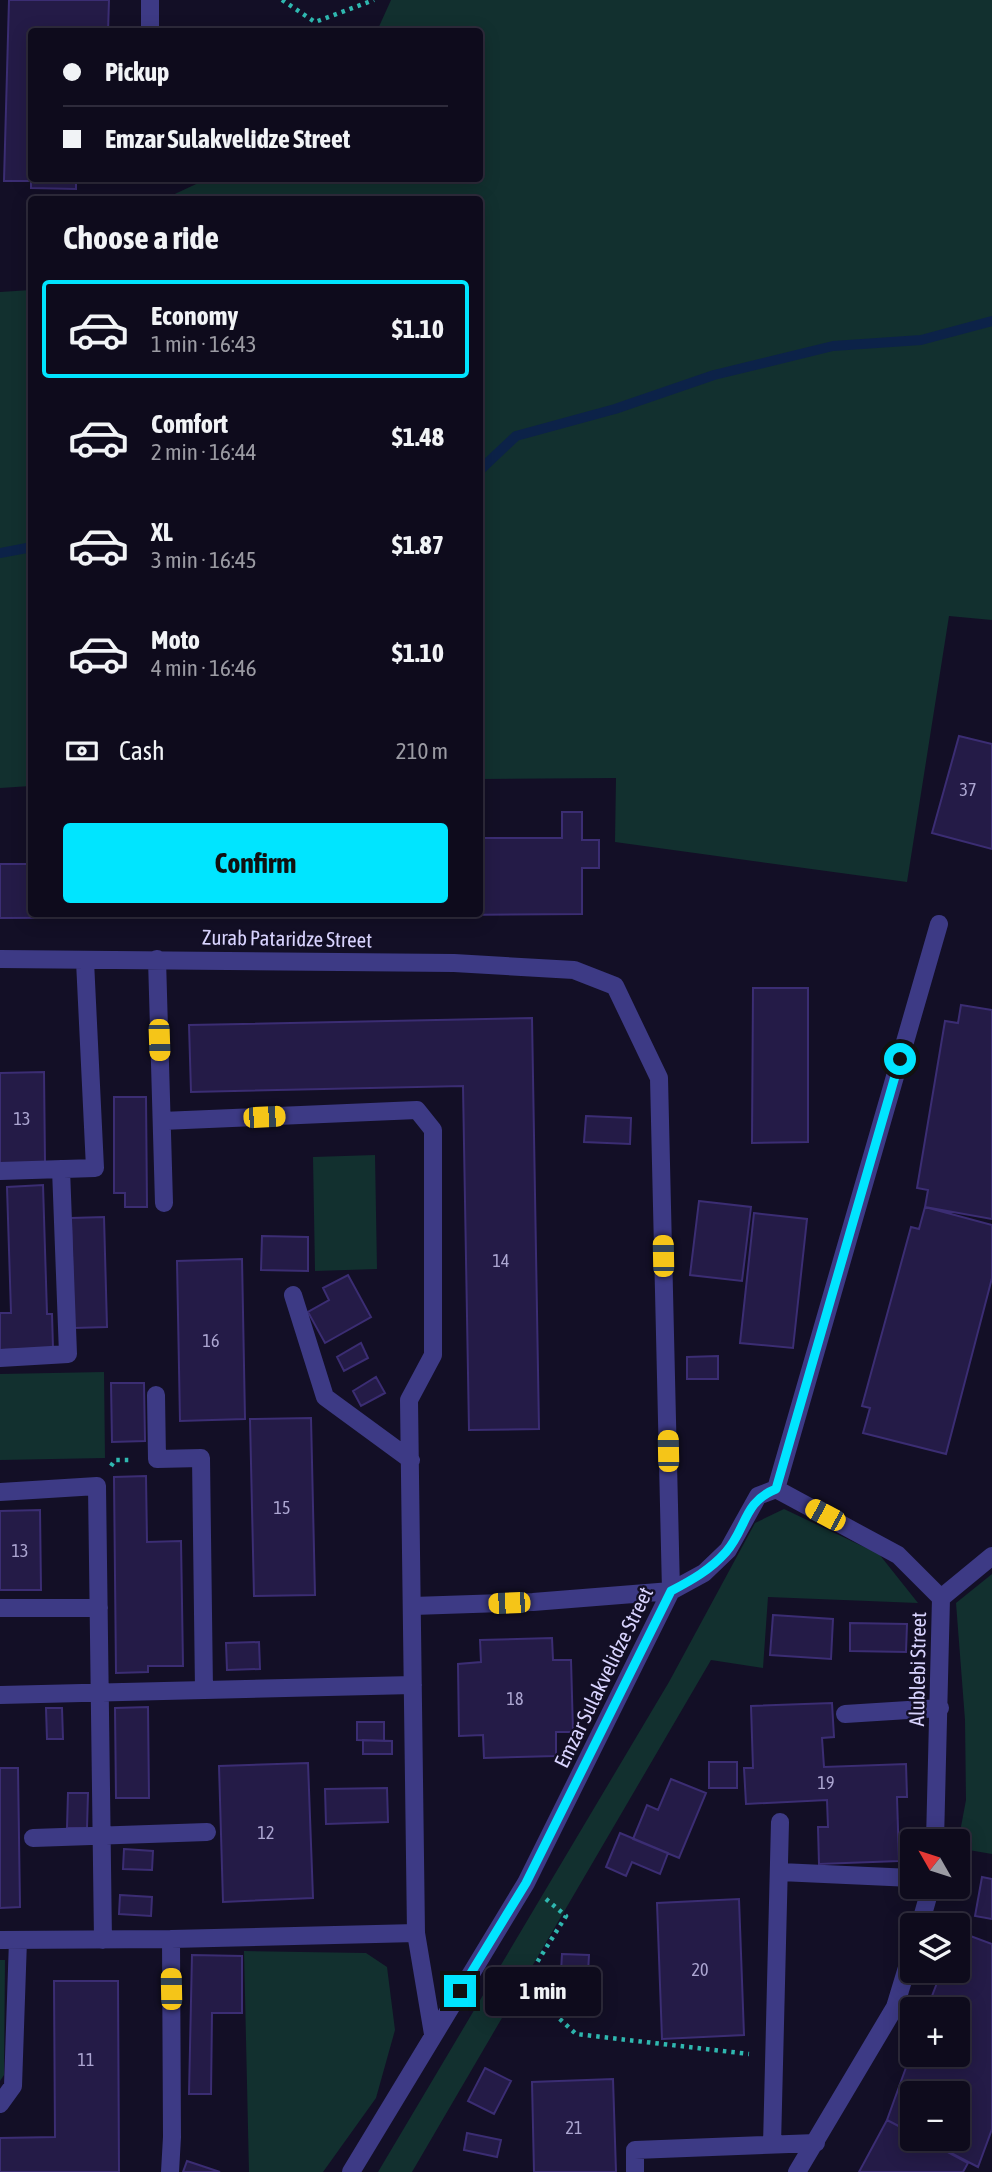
<!DOCTYPE html>
<html lang="en">
<head>
<meta charset="utf-8">
<style>
  body { margin:0; font-family:"Asap Condensed",sans-serif; background:#171425; color:#f1f3f6; height:100vh; display:flex; flex-direction:column; font-size:26px; white-space:nowrap }
  * { box-sizing:border-box; margin:0 }
  p { font-size:23px; color:#9b9ba3 }
  .icon { flex:none; width:38px; height:38px; fill:none; stroke:currentColor; stroke-width:2; stroke-linecap:round; stroke-linejoin:round }
  .map { position:relative; flex:1; overflow:hidden }
  .details { position:absolute; left:28px; top:196px; width:455px; height:721px; display:flex; flex-direction:column; background:#0e0b1c; border-radius:7px; box-shadow:0 4px 18px #0003,0 0 0 2px #2e2b3b }
  .details>* { flex:none }
  .guide { position:absolute; left:28px; top:28px; width:455px; height:154px; border-radius:7px; box-shadow:0 4px 18px #0003,0 0 0 2px #2e2b3b; display:grid; align-content:center; height:154px; padding:0 35px; background:#0e0b1c }
  .needle { width:46px; rotate:309deg }
  .controls { position:absolute; left:900px; top:1829px; display:grid; gap:14px }
  .controls a { display:grid; place-items:center; width:70px; height:70px; border-radius:7px; background:#0e0b1c; box-shadow:0 4px 18px #0003,0 0 0 2px #2e2b3b; font-size:35px }
  .end { position:absolute; width:32px; height:32px; margin:-16px; border:9px solid #00e5ff; background:#111; box-shadow:0 0 0 4px #111 }
  .from { border-radius:50% }
  .bubble { position:absolute; height:49px; border-radius:7px; background:#0e0b1c; box-shadow:0 4px 18px #0003,0 0 0 2px #2e2b3b; font-size:23px; font-weight:700; line-height:49px; text-align:center }
  .car { position:absolute; width:21px; height:42px; margin:-21px -10px; border-radius:9px; box-shadow:0 0 5px 2px #0007; background:linear-gradient(#f5c518 24%,#345 0 40%,#f5c518 0 76%,#345 0 86%,#f5c518 0) }
  .guide b { display:flex; align-items:center; gap:24px; height:66px; font-size:26px }
  .guide b+b { border-top:2px solid #2e2b3b }
  .guide i { width:18px; height:18px; background:#f1f3f6 }
  ul { padding:0; list-style:none }
  li { display:flex; align-items:center; gap:21px; height:98px; margin:0 14px 10px; padding:0 21px; border:4px solid transparent; border-radius:7px }
  li div { flex:1 }
  li b { display:block; font-size:26px }
  li em { font-style:normal; font-weight:700 }
  li.selected { border-color:#00e5ff }
  li>.icon { width:63px; height:63px; stroke-width:1.5 }
  h2 { padding:0 35px; font-size:32px; line-height:84px }
  .pay { display:flex; align-items:center; gap:18px; height:77px; padding:0 35px; font-size:26px }
  .pay p { margin-inline-start:auto }
  .cta { display:flex; gap:14px; margin-top:auto; padding:14px 35px }
  .cta a { flex:1; height:80px; border-radius:7px; background:#00e5ff; color:#111; font-size:28px; font-weight:700; line-height:80px; text-align:center }
  .map>svg:first-child { display:block }
</style>
</head>
<body>
<div class="map">
<svg width="992" height="2172" viewBox="0 0 992 2172">
  <rect width="100%" height="100%" fill="#130f26"/>
  <!-- green -->
  <path fill="#12302f" d="M391,0h601v620l-43,-4 -42,266 -292,-40 1,-64 -136,1v-579l-316,-1 43,-20 273,-1v-146l-103,-1z
    M31,290v496l-31,2v-496z
    M375,1155l2,114 -62,2 -2,-114z
    M104,1372l1,86 -105,2v-86z
    M784,1509l95,45 39,49 -150,-6 -5,71 -52,-8 -299,512h-34l291,-490 86,-159z
    M992,1574v280l-35,-6 9,-48 -1,-80 -9,-117z
    M244,1951l122,2 21,14 8,63 -19,68 -53,74h-74z
    M0,1960h5l-1,115 -4,6z"/>
  <g fill="none" stroke-linecap="round" stroke-linejoin="round">
    <!-- stream -->
    <path stroke="#0c2248" stroke-width="10" d="M480,470l36,-34 99,-27 99,-34 119,-29 88,-6 71,-19
      M0,553l32,-6"/>
  </g>
  <!-- building -->
  <path fill="#241b47" stroke="#3b2d73" stroke-width="2" d="M9,0h100l-1,32h-76v146h73v3h-29v8l-45,-1v-7h-27z
    M959,736l33,8v105l-60,-16z
    M562,812h20v28h17v28h-17v46l-128,1 26,-1v-76h82z
    M0,864h32v50h204v3l-236,1z
    M236,914h218v1l-218,2z
    M753,988h55v154l-56,1z
    M961,1005l31,5v209l-67,-12 3,-17 -11,-2 28,-167 13,2z
    M532,1018l7,411 -70,1 -6,-344 -272,6 -2,-67z
    M44,1072l1,91h-45v-90z
    M114,1097h32l1,110h-22v-14h-11z
    M586,1116l45,2 -1,26 -46,-2z
    M43,1185l4,129h5l1,34 -53,2v-37h11l-4,-126z
    M699,1201l52,6 -9,74 -52,-6z
    M925,1207l67,18v53l-46,176 -83,-21 7,-25 -8,-2 49,-179 8,2z
    M754,1213l53,6 -14,129 -53,-5z
    M104,1217l3,110 -33,1 -3,-110z
    M262,1236l46,1v34l-47,-1z
    M242,1259l3,160 -65,2 -3,-160z
    M348,1275l23,42 -46,26 -17,-31 21,-12 -6,-12z
    M361,1343l7,15 -24,13 -7,-14z
    M718,1356v23h-31v-22z
    M376,1377l9,16 -24,13 -8,-15z
    M111,1383h33l1,58 -33,1z
    M311,1418l4,177 -61,1 -4,-177z
    M146,1476l1,66 34,-1 2,125h-35v6l-32,1 -2,-196z
    M40,1510l1,80h-41v-79z
    M773,1615l60,4 -2,40 -61,-4z
    M850,1623l57,1 -1,28 -56,-1z
    M552,1638l1,22h18l2,72h-17v24l-72,2 -1,-23 -24,1 -1,-72 23,-2 -1,-22z
    M259,1642l1,27 -33,1 -1,-27z
    M832,1703l2,34 -12,1 2,29 82,-3 1,33h-10l2,64 -80,3 -1,-37h10l-1,-27 -81,4 -2,-36h9l-2,-62z
    M148,1707l1,91h-33l-1,-90z
    M46,1708h16l1,31h-16z
    M357,1722h27v19l-27,-1z
    M363,1740l29,1v13h-29z
    M709,1762h28v26h-28z
    M308,1763l5,135 -90,4 -4,-136z
    M0,1768h18l2,139 -20,1z
    M671,1779l35,14 -27,65 -46,-19 14,-34 11,5z
    M387,1788l1,34 -62,2 -1,-35z
    M68,1793h20l-1,35h-20z
    M620,1833l48,20 -8,21 -28,-12 -6,14 -20,-9z
    M124,1849l29,2 -1,19 -29,-1z
    M982,1877l10,2v40l-17,-3z
    M120,1895l32,2 -1,19 -32,-2z
    M739,1899l5,136 -82,4 -5,-136z
    M957,1931l35,13v185l-14,38 -56,-29h35v-45h-45v40l-25,-13 25,-69v3h45v-45h-30l15,-39h15z
    M562,1954l27,1 -3,53 -27,-1z
    M192,1955l50,1v57h-30l-1,81h-22z
    M54,1981h64l1,191h-119v-34l55,-1z
    M485,2068l26,13 -17,33 -26,-13z
    M613,2079l3,93h-82l-2,-90z
    M887,2120l25,13v5h10l46,25 -5,9h-104z
    M467,2133l34,7 -4,17 -33,-7z
    M187,2161l33,11h-37z"/>
  <g fill="none" stroke-linecap="round" stroke-linejoin="round">
    <!-- path -->
    <path stroke="#2fb8b0" stroke-width="4.5" stroke-dasharray="3.5 5" stroke-linecap="butt" d="M282,0l33,22 59,-22
      M111,1466l4,-6h16
      M546,1899l20,17 -30,48 12,44 28,26 173,20"/>
    <!-- minor -->
    <path stroke="#3d3a85" stroke-width="18" d="M150,32v-32
      M0,959l454,4 120,7 41,16 44,92 12,513 -145,292 -175,289
      M157,959l7,244
      M162,1121l255,-11 16,20v225l-24,45 7,533 17,101
      M0,1171l95,-3 -10,-207
      M293,1295l32,102 86,63
      M0,1358l68,-4 -7,-185
      M156,1395l1,64 44,-1 3,232
      M776,1489l163,-565
      M776,1489l122,66 43,43 -6,243
      M0,1492l97,-6 6,454
      M941,1598l51,-42
      M413,1606l120,-4 138,-11 33,-18 24,-23 30,-54 18,-7
      M0,1608h99
      M0,1695l413,-10
      M845,1714l95,-6
      M33,1838l174,-6
      M780,1872l132,6
      M920,1925l11,-39
      M171,1939l245,-6
      M0,1940l171,-1 1,198 -2,35
      M0,2104l13,-18 5,-146
      M772,2145l8,-323
      M635,2172v-22l181,-7
      M797,2172l98,-165 17,-56"/>
  </g>
  <g fill="none" stroke-linecap="round" stroke-linejoin="round">
    <!-- route -->
    <path stroke="#00e5ff" stroke-width="9" d="M460,1991l66,-108 145,-292c21,-11 39,-21 55,-39 21,-24 17,-50 50,-63l124,-430"/>
  </g>
  <g text-anchor="middle" dominant-baseline="central" stroke-width="5" stroke-linejoin="round" paint-order="stroke">
    <!-- number labels -->
    <g font-size="18" fill="#aca6d1">
      <text x="968" y="789">37</text>
      <text x="22" y="1118">13</text>
      <text x="501" y="1260">14</text>
      <text x="211" y="1340">16</text>
      <text x="282" y="1507">15</text>
      <text x="20" y="1550">13</text>
      <text x="515" y="1698">18</text>
      <text x="826" y="1782">19</text>
      <text x="266" y="1832">12</text>
      <text x="700" y="1969">20</text>
      <text x="86" y="2059">11</text>
      <text x="574" y="2127">21</text>
    </g>
    <!-- street labels -->
    <g font-size="21" fill="#d9d4ff" stroke="#130f26">
      <text transform="translate(287 938) rotate(1)">Zurab Pataridze Street</text>
      <text transform="translate(917 1669) rotate(-89)">Alublebi Street</text>
      <text transform="translate(603 1677) rotate(-64)">Emzar Sulakvelidze Street</text>
    </g>
  </g>
</svg>
<div class="controls">
<a><svg class="needle" viewBox="-14 -14 28 28"><path d="M0-13l5 13h-10z" fill="#e53935"/><path d="M0 13l5-13h-10z" fill="#9b9ba3"/></svg></a>
<a><svg class="icon" aria-label="layers" viewBox="0 0 24 24"><path d="M12 4l9 5-9 5-9-5zM3 14l9 5 9-5"/></svg></a>
<a>+</a>
<a>−</a>
</div>
<i class="end from" style="left:900px;top:1059px"></i>
<i class="end" style="left:460px;top:1991px"></i>
<div class="bubble" style="left:485px;top:1967px;width:116px">1 min</div>
<i class="car" style="left:159px;top:1040px;rotate:178deg"></i>
<i class="car" style="left:264px;top:1117px;rotate:87deg"></i>
<i class="car" style="left:663px;top:1256px;rotate:359deg"></i>
<i class="car" style="left:668px;top:1451px;rotate:359deg"></i>
<i class="car" style="left:825px;top:1515px;rotate:298deg"></i>
<i class="car" style="left:509px;top:1603px;rotate:268deg"></i>
<i class="car" style="left:171px;top:1989px;rotate:359deg"></i>
<div class="guide">
<b><i class="from"></i>Pickup</b>
<b><i></i>Emzar Sulakvelidze Street</b>
</div>
<section class="details">
<h2>Choose a ride</h2>
<ul>
<li class="selected"><svg class="icon" aria-label="car" viewBox="0 0 24 24"><path d="M5 17H2v-5l4-1 3-4h7l3 4 3 1v5h-3M9 17h6M6 11h13"/><circle cx="7" cy="17" r="2"/><circle cx="17" cy="17" r="2"/></svg><div><b>Economy</b><p>1 min · 16:43</p></div><em>$1.10</em></li>
<li><svg class="icon" aria-label="car" viewBox="0 0 24 24"><path d="M5 17H2v-5l4-1 3-4h7l3 4 3 1v5h-3M9 17h6M6 11h13"/><circle cx="7" cy="17" r="2"/><circle cx="17" cy="17" r="2"/></svg><div><b>Comfort</b><p>2 min · 16:44</p></div><em>$1.48</em></li>
<li><svg class="icon" aria-label="car" viewBox="0 0 24 24"><path d="M5 17H2v-5l4-1 3-4h7l3 4 3 1v5h-3M9 17h6M6 11h13"/><circle cx="7" cy="17" r="2"/><circle cx="17" cy="17" r="2"/></svg><div><b>XL</b><p>3 min · 16:45</p></div><em>$1.87</em></li>
<li><svg class="icon" aria-label="car" viewBox="0 0 24 24"><path d="M5 17H2v-5l4-1 3-4h7l3 4 3 1v5h-3M9 17h6M6 11h13"/><circle cx="7" cy="17" r="2"/><circle cx="17" cy="17" r="2"/></svg><div><b>Moto</b><p>4 min · 16:46</p></div><em>$1.10</em></li>
</ul>
<div class="pay"><svg class="icon" aria-label="cash" viewBox="0 0 24 24"><path d="M3 7h18v10H3z"/><circle cx="12" cy="12" r="2"/></svg>Cash<p>210 m</p></div>
<div class="cta"><a>Confirm</a></div>
</section>
</div>
</body>
</html>
